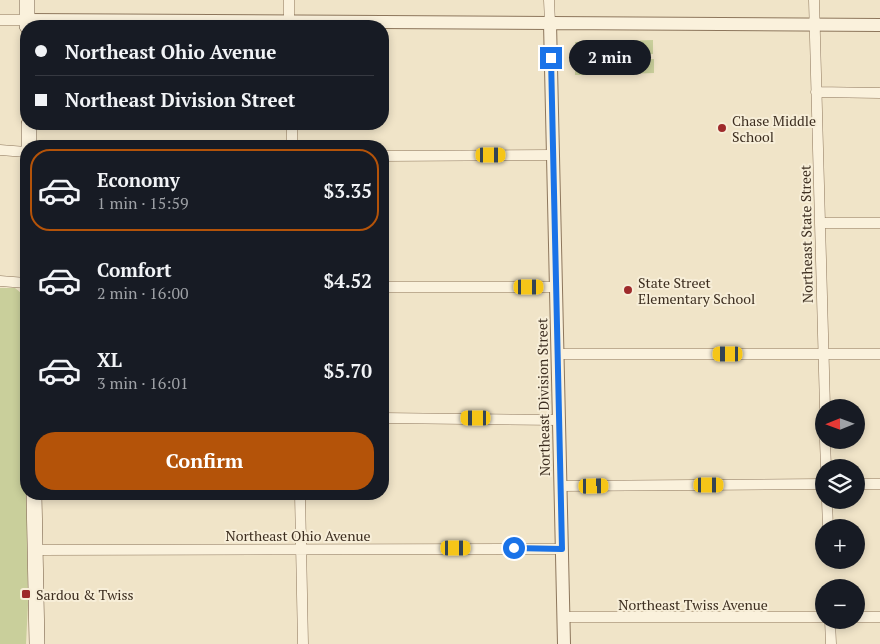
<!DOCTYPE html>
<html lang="en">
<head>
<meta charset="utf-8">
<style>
  body { margin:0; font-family:"PT Serif",serif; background:#242831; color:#f1f3f6; height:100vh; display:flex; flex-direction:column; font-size:19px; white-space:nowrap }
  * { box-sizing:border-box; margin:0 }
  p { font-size:16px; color:#9ea1a6 }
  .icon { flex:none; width:28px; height:28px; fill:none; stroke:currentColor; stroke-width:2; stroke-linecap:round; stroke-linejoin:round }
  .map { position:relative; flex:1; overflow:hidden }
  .side { position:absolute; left:20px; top:140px; width:369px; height:360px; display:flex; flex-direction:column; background:#171b24; border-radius:20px; box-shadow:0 2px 8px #0003 }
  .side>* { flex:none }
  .hud { position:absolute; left:20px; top:20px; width:369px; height:110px; border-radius:20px; box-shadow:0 2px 8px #0003; display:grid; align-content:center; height:110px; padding:0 15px; background:#171b24 }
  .needle { width:32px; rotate:269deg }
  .fabs { position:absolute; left:815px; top:399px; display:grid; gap:10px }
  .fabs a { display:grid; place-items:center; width:50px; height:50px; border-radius:50%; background:#171b24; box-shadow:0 2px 8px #0003; font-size:25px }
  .end { position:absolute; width:22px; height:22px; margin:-11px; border:6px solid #1a73e8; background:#fff; box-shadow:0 0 0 2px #fff }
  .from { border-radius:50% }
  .bubble { position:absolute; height:35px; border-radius:18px; background:#171b24; box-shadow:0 2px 8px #0003; font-size:16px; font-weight:800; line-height:35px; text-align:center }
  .car { position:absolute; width:15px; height:30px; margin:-15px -8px; border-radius:6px; box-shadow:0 0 4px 1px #0007; background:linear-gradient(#f5c518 24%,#345 0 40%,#f5c518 0 76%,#345 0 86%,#f5c518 0) }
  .hud b { display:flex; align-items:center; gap:18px; height:48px; font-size:19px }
  .hud b+b { border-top:1px solid #363941 }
  .hud i { width:12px; height:12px; background:#f1f3f6 }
  ul { padding:9px 0 0; list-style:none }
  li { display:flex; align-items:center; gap:15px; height:82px; margin:0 10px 8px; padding:0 5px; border:2px solid transparent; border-radius:20px }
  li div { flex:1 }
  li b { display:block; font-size:19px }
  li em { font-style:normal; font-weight:800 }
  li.active { border-color:#b45309 }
  li>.icon { width:45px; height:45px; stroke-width:1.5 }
  .button { display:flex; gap:10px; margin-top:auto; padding:10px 15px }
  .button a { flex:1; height:58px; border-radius:20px; background:#b45309; color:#fff; font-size:20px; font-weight:800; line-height:58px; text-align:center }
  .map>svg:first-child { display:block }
</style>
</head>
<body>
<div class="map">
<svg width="880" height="644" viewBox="0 0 880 644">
  <rect width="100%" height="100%" fill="#f0e4c8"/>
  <!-- green -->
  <path fill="#c9cf9b" d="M653,40v14l-31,1v-14z
    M606,41v15h-31v-14z
    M654,59v14l-31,1v-14z
    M606,60v15h-31v-14z
    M0,288h15l6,5 2,10 5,301 -2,40h-26z"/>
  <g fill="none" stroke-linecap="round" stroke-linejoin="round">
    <defs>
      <path id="minor" d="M289,0v26
        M549,0l1,23
        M814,0l11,408
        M0,20h27
        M816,92l64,1
        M292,124v22
        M0,150l26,2
        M382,156l171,-1
        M820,223h60
        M0,281l26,2
        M382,287h174
        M557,354h323
        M382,418l177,2
        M825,440l1,28
        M856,484h24
        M560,486l264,-2
        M300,494l3,150
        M827,500l1,28
        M35,550l527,-1
        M563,617h261
        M856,617h24
        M830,620l1,24"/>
      <path id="tertiary" d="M27,20l853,5
        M550,23l14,621"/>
      <path id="secondary" d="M27,0v26
        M29,124v22
        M34,494l3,150"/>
    </defs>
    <!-- minor casing -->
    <use href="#minor" stroke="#8d765c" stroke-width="11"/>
    <!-- tertiary casing -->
    <use href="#tertiary" stroke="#8d765c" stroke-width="14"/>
    <!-- secondary casing -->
    <use href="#secondary" stroke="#6f573f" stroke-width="16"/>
    <!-- minor -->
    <use href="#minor" stroke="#faf1dc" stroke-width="10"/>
    <!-- tertiary -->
    <use href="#tertiary" stroke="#faf1dc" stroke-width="12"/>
    <!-- secondary -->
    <use href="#secondary" stroke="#faf1dc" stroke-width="15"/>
  </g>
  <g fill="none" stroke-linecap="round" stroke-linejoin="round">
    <!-- route -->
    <path stroke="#1a73e8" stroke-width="6" d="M514,548l48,1 -11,-491"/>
  </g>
  <!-- markers -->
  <g fill="#9e2a2b" stroke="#f7eed8" stroke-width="2">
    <circle cx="722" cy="128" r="5"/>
    <circle cx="628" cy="290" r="5"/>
    <rect x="21" y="589" width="10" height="10" rx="2.5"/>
  </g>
  <g text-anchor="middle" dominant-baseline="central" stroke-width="4" stroke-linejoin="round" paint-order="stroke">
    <!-- poi labels -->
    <g font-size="14" fill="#3d2e20" stroke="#f7eed8" text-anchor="start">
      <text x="732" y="120">Chase Middle<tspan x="732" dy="16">School</tspan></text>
      <text x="638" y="282">State Street<tspan x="638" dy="16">Elementary School</tspan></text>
      <text x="36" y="594">Sardou &amp; Twiss</text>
    </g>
    <!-- street labels -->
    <g font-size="14" fill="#3d2e20" stroke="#f7eed8">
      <text transform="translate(806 234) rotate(-91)">Northeast State Street</text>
      <text transform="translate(543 397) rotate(-91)">Northeast Division Street</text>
      <text x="298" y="535">Northeast Ohio Avenue</text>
      <text x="693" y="604">Northeast Twiss Avenue</text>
    </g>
  </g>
</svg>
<div class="fabs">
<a><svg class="needle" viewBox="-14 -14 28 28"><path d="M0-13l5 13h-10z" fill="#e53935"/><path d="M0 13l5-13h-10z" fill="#9ea1a6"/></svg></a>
<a><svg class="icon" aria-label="layers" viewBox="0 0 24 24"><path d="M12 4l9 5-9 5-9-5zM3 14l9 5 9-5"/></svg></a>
<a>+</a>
<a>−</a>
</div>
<i class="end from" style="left:514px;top:548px"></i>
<i class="end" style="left:551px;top:58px"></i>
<div class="bubble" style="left:569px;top:40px;width:82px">2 min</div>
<i class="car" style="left:491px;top:155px;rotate:90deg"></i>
<i class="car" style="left:529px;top:287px;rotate:90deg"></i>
<i class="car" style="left:728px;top:354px;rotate:270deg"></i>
<i class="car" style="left:476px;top:418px;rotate:270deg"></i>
<i class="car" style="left:709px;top:485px;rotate:90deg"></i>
<i class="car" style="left:594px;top:486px;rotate:89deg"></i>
<i class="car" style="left:456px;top:548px;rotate:90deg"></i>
<div class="hud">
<b><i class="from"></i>Northeast Ohio Avenue</b>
<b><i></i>Northeast Division Street</b>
</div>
<section class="side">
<ul>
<li class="active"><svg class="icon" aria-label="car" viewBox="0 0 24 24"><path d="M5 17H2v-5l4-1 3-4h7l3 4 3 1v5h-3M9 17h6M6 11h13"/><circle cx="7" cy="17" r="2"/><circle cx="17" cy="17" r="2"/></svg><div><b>Economy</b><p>1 min · 15:59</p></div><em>$3.35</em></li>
<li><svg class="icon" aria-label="car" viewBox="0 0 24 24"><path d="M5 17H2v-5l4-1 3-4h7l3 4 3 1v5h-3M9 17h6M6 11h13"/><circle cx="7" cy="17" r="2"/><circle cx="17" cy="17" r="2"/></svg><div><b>Comfort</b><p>2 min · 16:00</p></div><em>$4.52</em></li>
<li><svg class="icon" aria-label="car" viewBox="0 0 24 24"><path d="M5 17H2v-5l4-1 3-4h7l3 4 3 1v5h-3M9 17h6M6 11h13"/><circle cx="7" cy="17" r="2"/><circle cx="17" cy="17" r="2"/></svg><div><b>XL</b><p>3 min · 16:01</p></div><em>$5.70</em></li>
</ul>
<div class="button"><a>Confirm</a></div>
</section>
</div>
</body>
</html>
